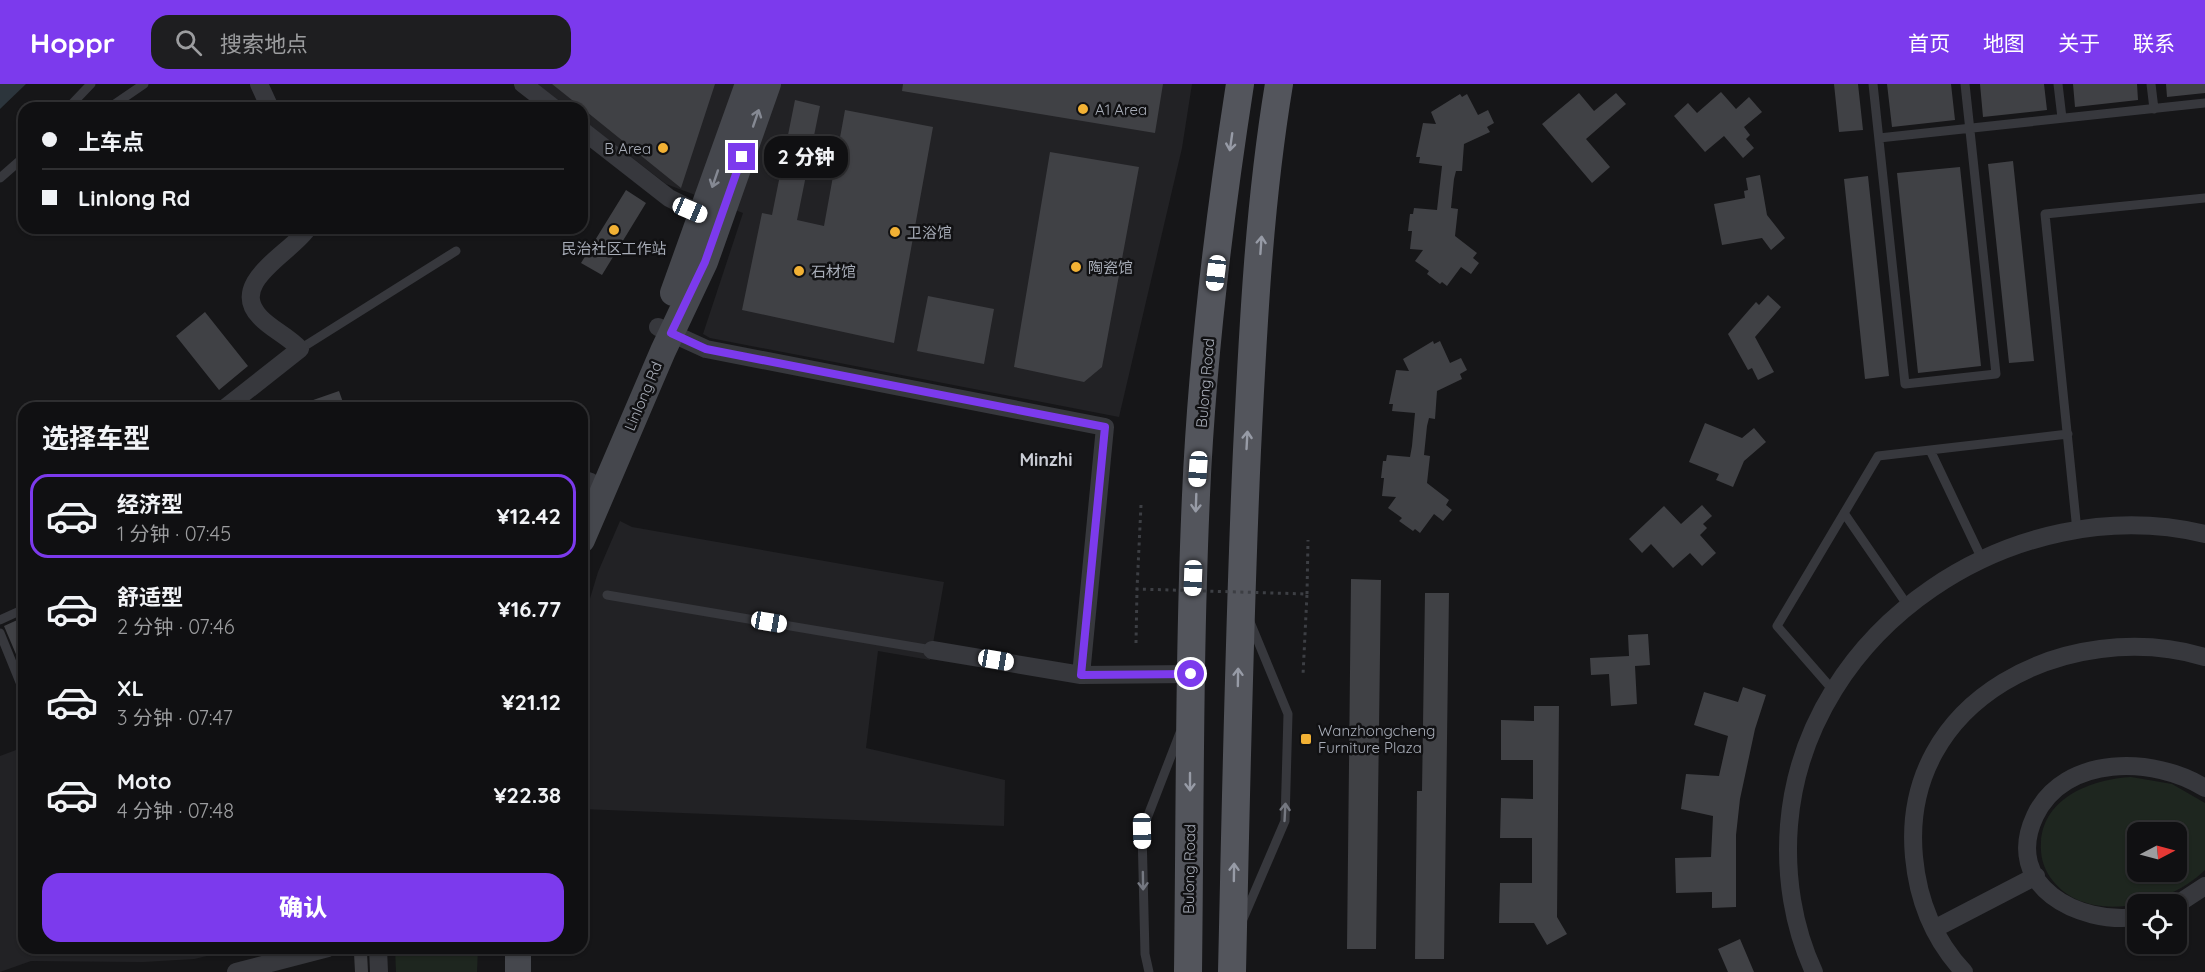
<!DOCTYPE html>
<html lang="zh">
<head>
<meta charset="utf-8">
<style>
  body { margin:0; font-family:Quicksand,"Noto Sans SC",sans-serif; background:#1e1e20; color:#f1f3f6; height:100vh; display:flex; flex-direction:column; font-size:22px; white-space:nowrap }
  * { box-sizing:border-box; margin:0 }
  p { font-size:20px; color:#9c9d9f }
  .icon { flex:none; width:33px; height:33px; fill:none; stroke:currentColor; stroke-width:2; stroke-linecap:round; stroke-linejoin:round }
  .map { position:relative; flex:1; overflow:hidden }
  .panel { position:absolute; left:18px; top:318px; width:570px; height:552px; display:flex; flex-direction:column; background:#101012; border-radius:18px; box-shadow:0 2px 4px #0004,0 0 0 2px #303032 }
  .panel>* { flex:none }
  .top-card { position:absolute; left:18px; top:18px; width:570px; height:132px; border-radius:18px; box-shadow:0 2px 4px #0004,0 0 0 2px #303032; display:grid; align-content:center; height:132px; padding:0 24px; background:#101012 }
  .needle { width:39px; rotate:84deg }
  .controls { position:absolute; left:2127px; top:738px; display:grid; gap:12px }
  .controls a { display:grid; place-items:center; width:60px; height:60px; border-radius:12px; background:#101012; box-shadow:0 2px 4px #0004,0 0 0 2px #303032; font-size:30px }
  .end { position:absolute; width:27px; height:27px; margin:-14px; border:8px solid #7c3aed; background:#fff; box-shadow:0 0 0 3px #fff }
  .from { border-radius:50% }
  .bubble { position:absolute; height:42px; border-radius:18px; background:#101012; box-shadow:0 2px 4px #0004,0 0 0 2px #303032; font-size:20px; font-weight:800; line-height:42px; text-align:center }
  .car { position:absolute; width:18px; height:36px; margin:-18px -9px; border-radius:8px; box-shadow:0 0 4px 2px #0007; background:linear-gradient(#fff 24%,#345 0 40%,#fff 0 76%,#345 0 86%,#fff 0) }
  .top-card b { display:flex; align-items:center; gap:21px; height:57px; font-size:22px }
  .top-card b+b { border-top:2px solid #303032 }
  .top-card i { width:15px; height:15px; background:#f1f3f6 }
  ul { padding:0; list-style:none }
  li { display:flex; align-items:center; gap:18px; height:84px; margin:0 12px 9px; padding:0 12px; border:3px solid transparent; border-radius:18px }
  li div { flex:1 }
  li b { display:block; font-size:22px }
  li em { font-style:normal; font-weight:800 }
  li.selected { border-color:#7c3aed }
  li>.icon { width:54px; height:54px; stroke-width:1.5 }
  h2 { padding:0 24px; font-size:27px; line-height:72px }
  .action { display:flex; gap:12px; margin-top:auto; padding:12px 24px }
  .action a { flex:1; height:69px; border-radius:18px; background:#7c3aed; color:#fff; font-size:24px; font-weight:800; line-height:69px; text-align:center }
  header { display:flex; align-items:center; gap:36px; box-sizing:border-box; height:84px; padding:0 30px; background:#7c3aed; color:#fff }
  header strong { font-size:28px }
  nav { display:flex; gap:33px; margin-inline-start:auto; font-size:21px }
  .search { width:420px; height:54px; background:#1e1e20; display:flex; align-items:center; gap:15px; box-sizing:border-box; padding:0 21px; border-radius:18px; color:#9c9d9f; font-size:22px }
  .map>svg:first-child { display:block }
</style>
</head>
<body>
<header>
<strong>Hoppr</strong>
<div class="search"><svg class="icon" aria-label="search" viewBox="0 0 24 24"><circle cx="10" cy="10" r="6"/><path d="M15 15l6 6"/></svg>搜索地点</div>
<nav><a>首页</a><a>地图</a><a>关于</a><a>联系</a></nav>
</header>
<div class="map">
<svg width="2205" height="888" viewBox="0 0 2205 888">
  <rect width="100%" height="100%" fill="#161618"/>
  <!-- built -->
  <path fill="#222225" d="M537,0h655l-10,64 -63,269 -409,-79 -7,-4 40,-121 -77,-29 -84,-65v-11h-14z
    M620,437l12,6 312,55 -14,78 -52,-9 -12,97 139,32 -1,46 -422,-17v-87h3l3,-18 -6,-2v-77l16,-53z
    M24,663v201h217l-47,11 -51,3 -112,-1 -31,11v-216z"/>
  <!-- green -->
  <path fill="#1e261f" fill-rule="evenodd" d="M2131,693l41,7 33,19v67c-35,35 -116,56 -152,11 -9,-11 -13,-24 -12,-38 2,-46 52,-64 90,-66zM2138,748h38v40h-38z
    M395,864h83l-1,24h-81z"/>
  <!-- water -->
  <path fill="#2c353c" d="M0,0h26l-26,25z"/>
  <!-- building -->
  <path fill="#404145" d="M552,0h163l-34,104 -99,-80z
    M903,0h260l-8,49 -253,-42z
    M1834,0h24l5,46 -24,2z
    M1887,0h64l4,36 -63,7z
    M1980,0h64l3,26 -64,7z
    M2073,0h64l1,16 -63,7z
    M2166,0h39v9l-38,4z
    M1721,8l15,17 13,-12 13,15 -18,15 6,8 -4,4 8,9 -11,10 -19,-22 -19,16 -31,-36 14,-13 9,10z
    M1579,9l15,18 22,-18 10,11 -40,35 24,28 -18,16 -50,-59z
    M1460,10l2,3 5,-3 11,21 10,-5 6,13 -7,4 3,5 -26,12 -2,27h-6l-2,8 -3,29 7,1 -3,27 22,17 -4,5 6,5 -8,11 -10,-7 -14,19 -5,-4 -2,2 -13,-10 2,-3 -14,-10 8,-11 -13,-1 2,-18h-4l2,-17h3l1,-6 23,2 5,-44 -23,-3 1,-6h-4l7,-34 13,1 -5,-12z
    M795,16l25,6 -23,114 27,6 21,-116 88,17 -39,216 -152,-33 20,-97 10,2z
    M1050,68l89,15 -37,200 -18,15 -70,-15z
    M2013,77l21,200 -25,2 -21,-199z
    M1960,83l21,199 -63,7 -21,-200z
    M1760,91l7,40 18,23 -14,12 -9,-12 -40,7 -8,-41 31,-6 -1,-7 4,-1 -2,-12z
    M1868,92l21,200 -24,3 -21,-200z
    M626,106l20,13 -44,72 -21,-12z
    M1768,211l13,12 -26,30 19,35 -16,8 -6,-12 -4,2 -20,-36 28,-32 3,3z
    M928,212l66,13 -10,55 -67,-13z
    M205,228l43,54 -29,24 -43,-54z
    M1433,257l1,3 6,-3 10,22 11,-5 6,12 -7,4 2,5 -25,12 -2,28 -6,-1 -2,8 -3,29 6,1 -3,27 22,17 -3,5 6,5 -9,11 -9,-7 -14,19 -5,-4 -2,2 -14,-10 3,-3 -14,-10 8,-11 -14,-1 2,-18h-3l2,-17h3l1,-6 23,2 2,-11 3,-33 -23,-2 1,-7h-4l7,-34 13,1 -6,-12z
    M339,307l6,17h-49v-2z
    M1705,339l37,15 12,-10 12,14 -22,19 -11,26 -17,-7 3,-6 -30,-12z
    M1702,421l10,11 -9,8 4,4 -7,7 16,18 -14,13 -12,-13 -17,15 -22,-24 -9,9 -13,-14 35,-33 17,18z
    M1351,495l30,1 -5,369h-29z
    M1425,509h24l-5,366h-29l2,-168h5z
    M24,533v56l-20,-47z
    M1648,550l2,31 -15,1 2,38 -26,2 -2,-32 -18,1 -1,-17 39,-2 -1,-21z
    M1743,603l23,8 -11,34 -15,70 -4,36v72l-24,1v-16l-36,1 -1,-35 36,-1 2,-41 -32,-7 5,-35 33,2 9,-40 -34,-11 10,-33 34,10z
    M1534,622h25l-2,211 10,17 -20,11 -13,-22h-35l1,-40h32v-45h-32l1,-40 32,1v-39h-32v-40l33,1z
    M1740,855l14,33h-26l-10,-23z
    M367,868l1,20h-13l-1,-19z"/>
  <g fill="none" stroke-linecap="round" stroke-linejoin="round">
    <!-- path -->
    <path stroke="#3d3f44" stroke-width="3" stroke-dasharray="3 4.5" stroke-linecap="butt" d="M1307,510l1,-54
      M1136,559l1,-54"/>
    <!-- service -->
    <path stroke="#37383d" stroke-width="9" d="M1873,0l32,300 91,-10 -31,-290
      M2058,0l4,34
      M2151,0l3,25
      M68,24l23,-24
      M109,24l35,-24
      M1879,54l326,-35
      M0,94l24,-21
      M300,265l156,-98
      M1930,366l52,109
      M1844,429l64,93
      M2077,447l-32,-317 160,-16
      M607,511l325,55
      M0,536l24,-11
      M0,549l24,59
      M1832,605l-55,-63 101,-170 190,-22
      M1243,835l42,-98 3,-107 -38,-92
      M1149,888l-4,-18 -3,-123 38,-98"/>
    <!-- minor -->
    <path stroke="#37383d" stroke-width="18" d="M259,0l11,24
      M523,0l31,24
      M582,46l87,68 34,17
      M658,243l48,22 399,78 -24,248
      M225,324l75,-59c-12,-13 -29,-20 -40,-32 -33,-35 32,-64 48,-89
      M582,395l9,3
      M932,566l149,25 110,-1
      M2176,821l29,-19
      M2138,833c-59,8 -136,-31 -103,-101 29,-62 120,-60 170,-28
      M1934,845l102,-53
      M378,864l1,24
      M236,888l92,-24
      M1814,888c-21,-45 -29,-97 -25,-147 16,-198 226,-336 416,-291
      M1964,888c-30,-32 -46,-72 -50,-115 -15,-159 156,-240 291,-200"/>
    <!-- secondary -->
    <path stroke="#45474d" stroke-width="26" d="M673,209l75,-209
      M582,456l81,-189 42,-89 63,-178
      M518,888v-24"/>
    <!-- primary -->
    <path stroke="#53555c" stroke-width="28" d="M1188,888c2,-159 1,-318 8,-477 6,-137 23,-276 44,-411
      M1232,888c4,-174 7,-348 15,-522 6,-122 12,-246 32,-366"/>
    <!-- path-bridge -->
    <path stroke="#3d3f44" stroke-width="3" stroke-dasharray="3 4.5" stroke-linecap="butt" d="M1141,421l-4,84 170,5 -4,81"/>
  </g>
  <!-- one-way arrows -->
  <defs><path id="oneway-shaft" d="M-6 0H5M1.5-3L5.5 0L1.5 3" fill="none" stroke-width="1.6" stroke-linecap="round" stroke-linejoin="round" transform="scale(1.5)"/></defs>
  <g stroke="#858993">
    <use href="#oneway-shaft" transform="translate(756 34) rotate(-71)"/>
    <use href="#oneway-shaft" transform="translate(715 95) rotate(109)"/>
  </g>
  <g stroke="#979ba6">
    <use href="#oneway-shaft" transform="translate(1231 58) rotate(98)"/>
    <use href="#oneway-shaft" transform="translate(1261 161) rotate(-86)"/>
    <use href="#oneway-shaft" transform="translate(1247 356) rotate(-87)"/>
    <use href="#oneway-shaft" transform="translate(1196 419) rotate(92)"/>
    <use href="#oneway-shaft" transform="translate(1238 593) rotate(-89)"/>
    <use href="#oneway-shaft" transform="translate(1190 698) rotate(90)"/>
    <use href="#oneway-shaft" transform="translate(1234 788) rotate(-89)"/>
  </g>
  <g stroke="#757881">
    <use href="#oneway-shaft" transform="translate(1285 728) rotate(-87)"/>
    <use href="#oneway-shaft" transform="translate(1143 797) rotate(89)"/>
  </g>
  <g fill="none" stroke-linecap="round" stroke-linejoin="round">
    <!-- route -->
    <path stroke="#7c3aed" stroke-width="8" d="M742,73l-37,105 -34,71 35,16 399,78 -24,248 110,-1"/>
  </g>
  <!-- markers -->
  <g fill="#f2b134" stroke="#111113" stroke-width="2">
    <circle cx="1083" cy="25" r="6"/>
    <circle cx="663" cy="64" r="6"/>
    <circle cx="614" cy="146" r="6"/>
    <circle cx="895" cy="148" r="6"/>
    <circle cx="1076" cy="183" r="6"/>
    <circle cx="799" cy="187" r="6"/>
    <rect x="1300" y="649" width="12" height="12" rx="3"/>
  </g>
  <g text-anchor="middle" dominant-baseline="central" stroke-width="5" stroke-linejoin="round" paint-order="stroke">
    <!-- poi labels -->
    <g font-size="15" fill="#a8adb8" stroke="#111113" text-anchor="start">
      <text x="1095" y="25">A1 Area</text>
      <text x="651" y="64" text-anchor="end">B Area</text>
      <text x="907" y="148">卫浴馆</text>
      <text x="614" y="164" text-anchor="middle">民治社区工作站</text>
      <text x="1088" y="183">陶瓷馆</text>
      <text x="811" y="187">石材馆</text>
      <text x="1318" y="646">Wanzhongcheng<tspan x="1318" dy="17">Furniture Plaza</tspan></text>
    </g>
    <!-- street labels -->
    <g font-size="15" fill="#a8adb8" stroke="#111113">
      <text transform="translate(1205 299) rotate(-85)">Bulong Road</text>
      <text transform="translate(643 312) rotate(-67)">Linlong Rd</text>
      <text transform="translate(1189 785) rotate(-89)">Bulong Road</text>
    </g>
    <!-- quarter labels -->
    <g font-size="18" font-weight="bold" fill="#c9ccd4" stroke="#111113">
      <text x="1046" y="375">Minzhi</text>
    </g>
  </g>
</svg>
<div class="controls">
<a><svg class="needle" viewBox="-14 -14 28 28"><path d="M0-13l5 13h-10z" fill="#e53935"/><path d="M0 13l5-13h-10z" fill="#9c9d9f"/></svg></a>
<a><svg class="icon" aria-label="locate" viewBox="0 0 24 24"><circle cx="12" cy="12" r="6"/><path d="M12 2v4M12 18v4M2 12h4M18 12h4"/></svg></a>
</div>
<i class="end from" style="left:1191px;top:590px"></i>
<i class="end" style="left:742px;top:73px"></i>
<div class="bubble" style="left:764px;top:52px;width:84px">2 分钟</div>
<i class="car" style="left:690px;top:126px;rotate:113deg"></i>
<i class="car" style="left:1216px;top:189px;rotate:187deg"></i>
<i class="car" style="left:1198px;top:385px;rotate:184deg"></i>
<i class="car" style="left:1193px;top:494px;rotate:182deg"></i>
<i class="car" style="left:769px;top:538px;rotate:100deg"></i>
<i class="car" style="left:996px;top:576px;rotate:100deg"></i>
<i class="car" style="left:1142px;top:747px;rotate:179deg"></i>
<div class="top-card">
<b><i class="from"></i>上车点</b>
<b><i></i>Linlong Rd</b>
</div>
<section class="panel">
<h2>选择车型</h2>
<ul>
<li class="selected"><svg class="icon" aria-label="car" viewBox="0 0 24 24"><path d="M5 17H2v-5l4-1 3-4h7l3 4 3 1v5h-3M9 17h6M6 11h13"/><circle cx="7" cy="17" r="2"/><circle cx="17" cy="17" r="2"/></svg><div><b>经济型</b><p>1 分钟 · 07:45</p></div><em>¥12.42</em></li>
<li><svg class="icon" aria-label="car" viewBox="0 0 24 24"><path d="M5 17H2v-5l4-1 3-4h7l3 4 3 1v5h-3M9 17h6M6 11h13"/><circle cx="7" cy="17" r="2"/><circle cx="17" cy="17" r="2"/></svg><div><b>舒适型</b><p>2 分钟 · 07:46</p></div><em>¥16.77</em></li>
<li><svg class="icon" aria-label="car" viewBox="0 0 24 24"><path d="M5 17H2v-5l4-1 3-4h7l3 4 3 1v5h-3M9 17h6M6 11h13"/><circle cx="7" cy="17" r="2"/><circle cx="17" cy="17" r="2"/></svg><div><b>XL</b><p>3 分钟 · 07:47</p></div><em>¥21.12</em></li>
<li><svg class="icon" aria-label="car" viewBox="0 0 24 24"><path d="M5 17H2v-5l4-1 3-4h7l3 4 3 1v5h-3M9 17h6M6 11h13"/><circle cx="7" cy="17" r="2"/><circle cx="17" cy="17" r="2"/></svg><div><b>Moto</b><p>4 分钟 · 07:48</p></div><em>¥22.38</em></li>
</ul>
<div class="action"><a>确认</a></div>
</section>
</div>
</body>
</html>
